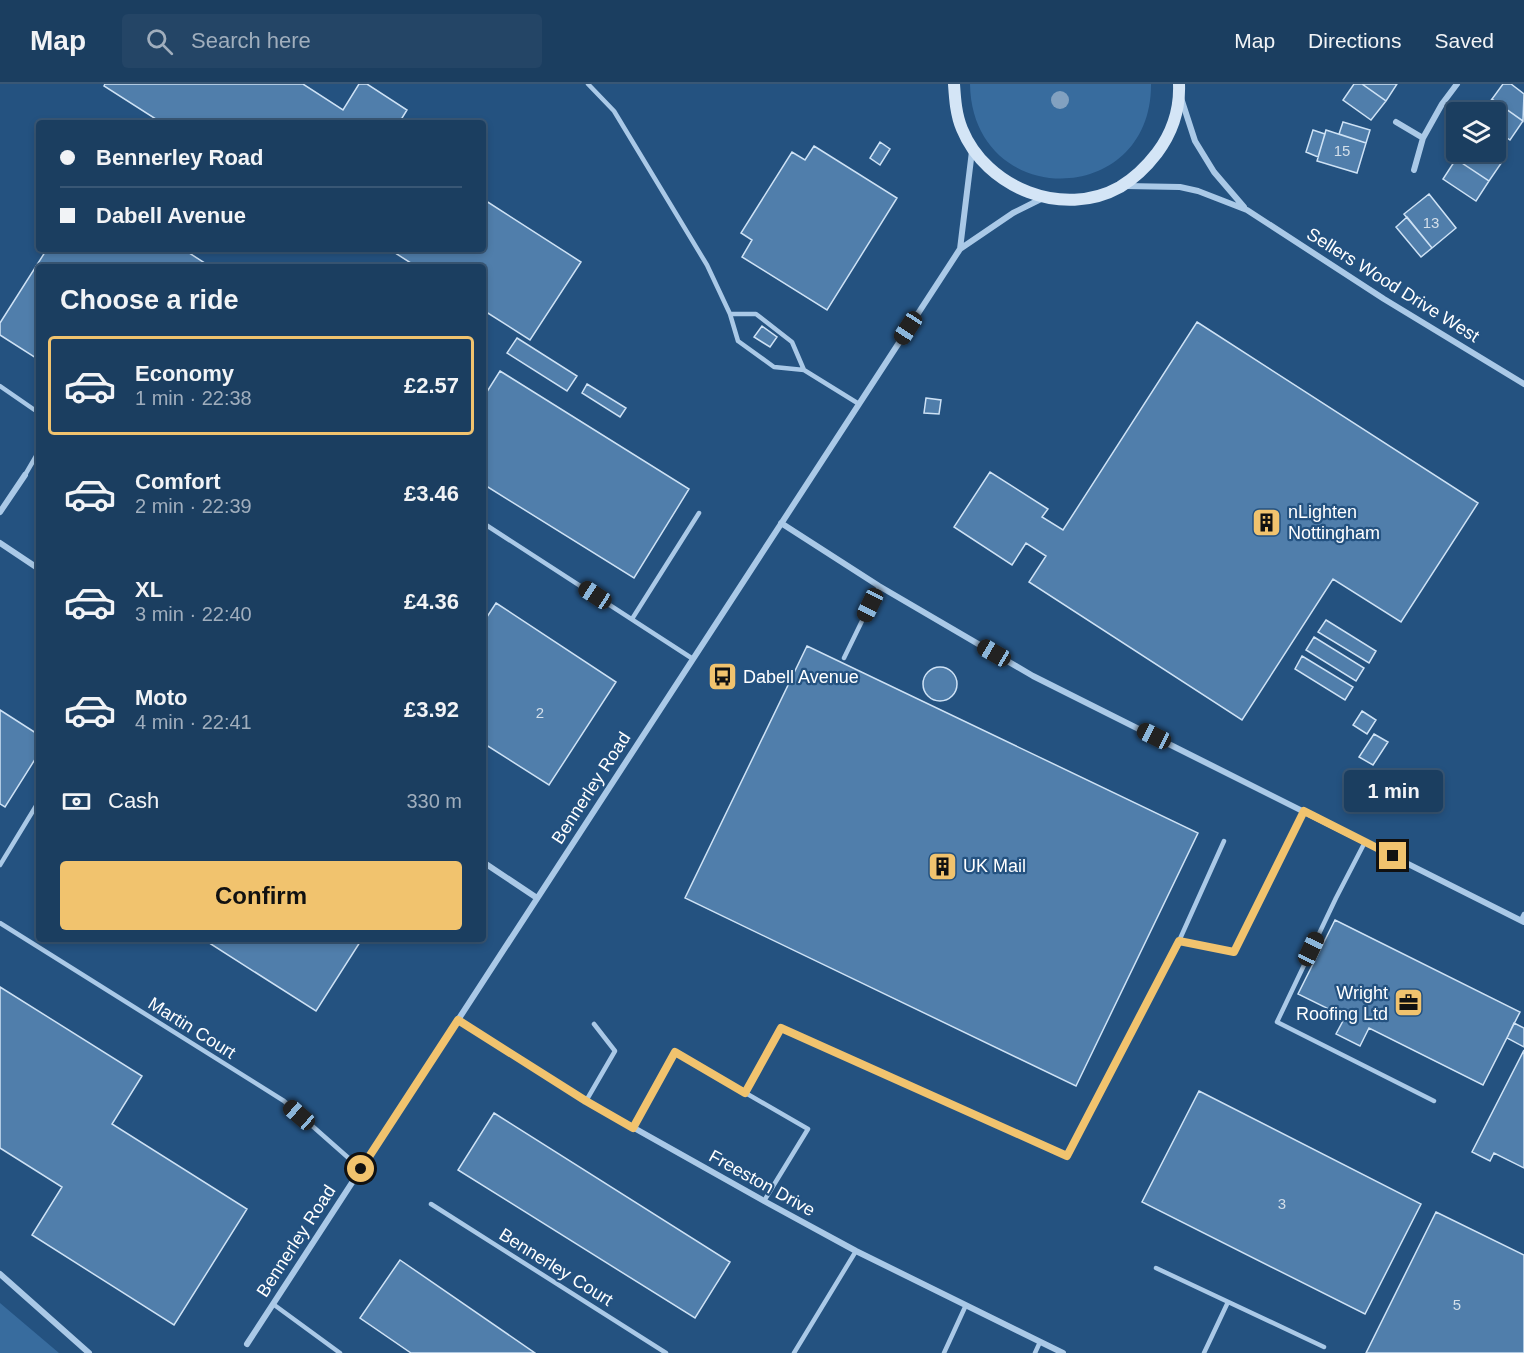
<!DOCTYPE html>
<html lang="en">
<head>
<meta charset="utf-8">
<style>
  body { margin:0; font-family:Helvetica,sans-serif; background:#244566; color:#f1f3f6; height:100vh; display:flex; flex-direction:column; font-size:22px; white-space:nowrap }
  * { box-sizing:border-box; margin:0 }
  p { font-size:20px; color:#a0aebd }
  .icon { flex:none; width:33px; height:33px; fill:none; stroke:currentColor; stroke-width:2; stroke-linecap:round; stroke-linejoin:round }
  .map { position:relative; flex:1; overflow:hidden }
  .details { position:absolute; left:36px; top:180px; width:450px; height:678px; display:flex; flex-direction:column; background:#1b3e60; border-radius:6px; box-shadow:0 3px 9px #0003,0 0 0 2px #395775 }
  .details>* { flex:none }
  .guide { position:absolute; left:36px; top:36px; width:450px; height:132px; border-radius:6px; box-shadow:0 3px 9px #0003,0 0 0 2px #395775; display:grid; align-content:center; height:132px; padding:0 24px; background:#1b3e60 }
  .controls { position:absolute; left:1446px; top:18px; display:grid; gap:12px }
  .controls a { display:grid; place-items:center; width:60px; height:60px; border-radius:6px; background:#1b3e60; box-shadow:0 3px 9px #0003,0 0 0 2px #395775; font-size:30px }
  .end { position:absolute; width:27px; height:27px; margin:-14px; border:8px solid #f1c36e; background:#111; box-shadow:0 0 0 3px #111 }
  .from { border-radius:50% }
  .bubble { position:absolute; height:42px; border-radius:6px; background:#1b3e60; box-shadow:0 3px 9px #0003,0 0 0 2px #395775; font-size:20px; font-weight:700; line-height:42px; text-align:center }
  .car { position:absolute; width:18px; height:36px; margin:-18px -9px; border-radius:8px; box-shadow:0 0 4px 2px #0007; background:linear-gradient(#222 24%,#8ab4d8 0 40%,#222 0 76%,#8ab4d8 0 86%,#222 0) }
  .guide b { display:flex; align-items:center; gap:21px; height:57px; font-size:22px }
  .guide b+b { border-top:2px solid #395775 }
  .guide i { width:15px; height:15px; background:#f1f3f6 }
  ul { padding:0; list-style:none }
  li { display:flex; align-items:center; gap:18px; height:99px; margin:0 12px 9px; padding:0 12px; border:3px solid transparent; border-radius:6px }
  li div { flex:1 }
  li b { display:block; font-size:22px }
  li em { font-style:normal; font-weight:700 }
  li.selected { border-color:#f1c36e }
  li>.icon { width:54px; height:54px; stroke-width:1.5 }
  h2 { padding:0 24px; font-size:27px; line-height:72px }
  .pay { display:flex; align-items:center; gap:15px; height:66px; padding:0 24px; font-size:22px }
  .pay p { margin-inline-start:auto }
  .primary-button { display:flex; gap:12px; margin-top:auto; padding:12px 24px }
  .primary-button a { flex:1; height:69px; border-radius:6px; background:#f1c36e; color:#111; font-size:24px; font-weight:700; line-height:69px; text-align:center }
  header { display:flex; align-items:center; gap:36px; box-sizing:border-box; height:84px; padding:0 30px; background:#1b3e60; border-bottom:2px solid #395775 }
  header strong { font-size:28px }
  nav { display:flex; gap:33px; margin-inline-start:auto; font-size:21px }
  .search { width:420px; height:54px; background:#244566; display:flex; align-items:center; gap:15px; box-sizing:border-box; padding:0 21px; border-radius:6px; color:#a0aebd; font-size:22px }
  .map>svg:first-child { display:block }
</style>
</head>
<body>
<header>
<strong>Map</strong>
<div class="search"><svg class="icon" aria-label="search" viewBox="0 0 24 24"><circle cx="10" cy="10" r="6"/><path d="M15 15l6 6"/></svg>Search here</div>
<nav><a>Map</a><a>Directions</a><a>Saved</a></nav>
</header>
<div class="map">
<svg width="1524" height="1269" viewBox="0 0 1524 1269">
  <rect width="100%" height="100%" fill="#245280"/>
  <!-- green -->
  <path fill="#386c9e" d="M970,0h181c1,125 -179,127 -181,0z
    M0,1219l59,50h-59z"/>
  <!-- building -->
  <path fill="#507eab" stroke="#cee2f5" stroke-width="1.5" d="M105,0h198l40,26 16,-26h8l40,26 -8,13h-237l-58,-37z
    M1354,0h8l24,17 -15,19 -28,-20z
    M1362,0h35l-11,17z
    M1503,0h8l13,10 -1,27 -31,-22z
    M1492,15l31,22 -13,19 -14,-10v-18h-14z
    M1343,38l27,8 -4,13 -27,-9z
    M1313,46l12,4 -7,23 -12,-5z
    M1326,46l40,13 -9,30 -40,-12z
    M880,58l10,7 -10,16 -10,-7z
    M814,62l83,52 -70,112 -85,-53 10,-17 -11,-7 51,-81 13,8z
    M1462,68h25l15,10 -13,19 -33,-22z
    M1456,75l33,22 -13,20 -33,-22z
    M1429,110l27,34 -24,20 -28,-34z
    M483,115l98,63 -51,78 -47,-30v-43h-66l-28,-18h94z
    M1407,133l25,31 -11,9 -25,-30z
    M47,165h136l28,18h-172v93l-39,-25v-12z
    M1197,238l281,181 -77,119 -68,-43 -91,141 -213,-138 17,-26 -20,-13 -14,22 -58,-38 36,-55 58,37 -6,8 21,13z
    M762,242l15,11 -7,10 -16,-10z
    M517,254l60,38 -10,15 -60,-38z
    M500,287l189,118 -55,89 -151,-94v-86z
    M587,300l39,24 -6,9 -38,-24z
    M926,314l15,2 -2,14 -15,-1z
    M496,519l120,79 -67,103 -66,-42v-120z
    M1326,536l50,31 -7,12 -51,-31z
    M1314,553l50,31 -8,13 -50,-31z
    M807,562l391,187 -122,253 -391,-188z
    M1302,572l51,31 -8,13 -50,-31z
    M923 600a17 17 0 1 1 34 0a17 17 0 1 1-34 0Z
    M0,626l39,25v18l-34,54 -5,-3z
    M1362,627l14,9 -9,14 -14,-9z
    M1374,650l14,8 -15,23 -14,-8z
    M1335,836l185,92 -37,73 -114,-57 -9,18 -24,-12 9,-17 -47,-23z
    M203,855h159l-46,72z
    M0,903l142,89 -30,48 135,85 -73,116 -142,-90 30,-48 -62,-39z
    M1514,939l10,5v19l-17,-9z
    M1524,966v118l-30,-15 -4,8 -18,-9z
    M1199,1007l222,113 -56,110 -223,-112z
    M494,1029l236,149 -35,56 -237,-148z
    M1436,1128l88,43v98h-158z
    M400,1176l135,93h-124l-51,-35z"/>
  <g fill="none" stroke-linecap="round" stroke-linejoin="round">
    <!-- lane -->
    <path stroke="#aac9e7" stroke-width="4.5" d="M588,0l26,27 93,154 23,49 8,27 36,26 30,3 55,34
      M730,230h26l36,28 12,28
      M0,302l39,27
      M25,391l14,-24
      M483,439l210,136
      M632,535l67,-106
      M844,574l35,-72
      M1365,758l-29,56 -59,124 157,79
      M0,781l39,-64
      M1521,836l3,-6
      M0,839l284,178 77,68
      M1179,857l45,-100
      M745,1009l36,-65 286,128 112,-215 55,11 70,-141
      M586,1017l29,-50 -21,-27
      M633,1044l42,-76 133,77 -44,72
      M431,1120l235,149
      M1156,1184l168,79
      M273,1220l67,49
      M794,1269l62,-102
      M944,1269l22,-48
      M1035,1269l5,-11
      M1204,1269l24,-51"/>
    <!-- street -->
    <path stroke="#aac9e7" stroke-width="6" d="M1181,14l14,43 19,31 30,35
      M1396,38l27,16
      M1414,86l9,-32 19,-34 15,-20
      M1126,102l54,1 18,4 49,19 137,89 140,85
      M960,165l12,-98
      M0,428l25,-37
      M781,439l98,63 154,90 491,246
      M0,459l39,26
      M483,778l54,36
      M458,936l128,81 178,100 92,50 207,102
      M0,1190l89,79
      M247,1260l713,-1095 53,-36 30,-15"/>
    <!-- secondary -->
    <path stroke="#d4e5f6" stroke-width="12" d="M954,0c1,15 2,31 8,45 24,59 101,90 158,58 15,-9 27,-21 37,-34 15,-20 23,-44 22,-69"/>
  </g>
  <!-- trees -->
  <circle fill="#82a1c0" cx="1060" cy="16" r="9"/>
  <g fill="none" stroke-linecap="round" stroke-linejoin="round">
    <!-- route -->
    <path stroke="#f1c36e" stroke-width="8" d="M361,1085l97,-149 128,81 47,27 42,-76 70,41 36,-65 286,128 112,-215 55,11 70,-141 89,45"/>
  </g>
  <!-- icons -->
  <defs>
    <symbol id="building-square" viewBox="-11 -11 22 22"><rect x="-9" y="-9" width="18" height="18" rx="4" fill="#f1c36e" stroke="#245280"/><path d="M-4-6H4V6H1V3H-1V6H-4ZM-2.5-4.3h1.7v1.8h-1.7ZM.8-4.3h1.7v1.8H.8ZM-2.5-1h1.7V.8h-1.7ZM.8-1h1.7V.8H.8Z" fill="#111"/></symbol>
    <symbol id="bus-square" viewBox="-11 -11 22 22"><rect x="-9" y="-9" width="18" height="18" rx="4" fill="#f1c36e" stroke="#245280"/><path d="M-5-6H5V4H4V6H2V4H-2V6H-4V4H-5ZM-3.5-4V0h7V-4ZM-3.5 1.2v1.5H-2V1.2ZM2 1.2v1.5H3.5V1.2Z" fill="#111"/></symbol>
    <symbol id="office-square" viewBox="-11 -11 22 22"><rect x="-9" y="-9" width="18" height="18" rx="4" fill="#f1c36e" stroke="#245280"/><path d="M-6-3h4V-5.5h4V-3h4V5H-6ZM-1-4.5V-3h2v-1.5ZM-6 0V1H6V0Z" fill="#111"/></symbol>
  </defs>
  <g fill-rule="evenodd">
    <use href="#building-square" x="1250" y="422" width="33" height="33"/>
    <use href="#bus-square" x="706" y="576" width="33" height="33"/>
    <use href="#building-square" x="926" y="766" width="33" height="33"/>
    <use href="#office-square" x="1392" y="902" width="33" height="33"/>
  </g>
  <g text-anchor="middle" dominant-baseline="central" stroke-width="4.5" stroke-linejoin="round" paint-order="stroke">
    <!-- number labels -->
    <g font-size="15" fill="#d3dfea">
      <text x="1342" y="66">15</text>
      <text x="1431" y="138">13</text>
      <text x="540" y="628">2</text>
      <text x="1282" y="1119">3</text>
      <text x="1457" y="1220">5</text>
    </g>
    <!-- street labels -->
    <g font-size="18" fill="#fff" stroke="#245280">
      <text transform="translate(1393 201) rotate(32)">Sellers Wood Drive West</text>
      <text transform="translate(591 704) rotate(-57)">Bennerley Road</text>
      <text transform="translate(192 944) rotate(32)">Martin Court</text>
      <text transform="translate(762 1099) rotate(29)">Freeston Drive</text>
      <text transform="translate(296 1157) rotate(-57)">Bennerley Road</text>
      <text transform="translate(556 1183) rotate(32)">Bennerley Court</text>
    </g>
    <!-- poi labels -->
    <g font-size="18" fill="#fff" stroke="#245280" text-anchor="start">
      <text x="1288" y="428">nLighten<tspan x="1288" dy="21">Nottingham</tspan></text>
      <text x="743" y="593">Dabell Avenue</text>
      <text x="963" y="782">UK Mail</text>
      <text x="1388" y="909" text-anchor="end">Wright<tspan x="1388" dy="21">Roofing Ltd</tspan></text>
    </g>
  </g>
</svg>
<div class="controls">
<a><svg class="icon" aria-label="layers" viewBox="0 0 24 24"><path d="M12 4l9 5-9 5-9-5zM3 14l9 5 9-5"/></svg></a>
</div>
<i class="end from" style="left:361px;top:1085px"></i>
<i class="end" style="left:1393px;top:772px"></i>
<div class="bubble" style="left:1344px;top:686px;width:99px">1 min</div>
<i class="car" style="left:908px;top:244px;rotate:213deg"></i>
<i class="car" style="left:595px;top:511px;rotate:303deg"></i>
<i class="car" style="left:870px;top:521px;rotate:206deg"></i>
<i class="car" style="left:994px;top:569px;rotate:300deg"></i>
<i class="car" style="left:1154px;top:652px;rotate:296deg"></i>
<i class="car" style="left:1311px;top:865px;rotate:25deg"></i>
<i class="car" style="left:299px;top:1031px;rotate:311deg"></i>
<div class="guide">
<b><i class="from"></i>Bennerley Road</b>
<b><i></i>Dabell Avenue</b>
</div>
<section class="details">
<h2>Choose a ride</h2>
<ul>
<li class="selected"><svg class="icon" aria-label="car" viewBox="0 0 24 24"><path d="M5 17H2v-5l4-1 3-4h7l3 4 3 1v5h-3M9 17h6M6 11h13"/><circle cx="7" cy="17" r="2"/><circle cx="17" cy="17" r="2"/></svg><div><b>Economy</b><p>1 min · 22:38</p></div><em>£2.57</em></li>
<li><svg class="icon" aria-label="car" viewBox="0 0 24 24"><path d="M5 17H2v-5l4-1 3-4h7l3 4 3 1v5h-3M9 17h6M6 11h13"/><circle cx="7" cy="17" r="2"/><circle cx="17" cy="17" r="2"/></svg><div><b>Comfort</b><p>2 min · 22:39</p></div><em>£3.46</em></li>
<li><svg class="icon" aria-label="car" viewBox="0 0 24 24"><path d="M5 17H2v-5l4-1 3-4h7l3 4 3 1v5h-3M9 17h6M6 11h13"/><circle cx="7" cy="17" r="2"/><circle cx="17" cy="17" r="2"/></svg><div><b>XL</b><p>3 min · 22:40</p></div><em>£4.36</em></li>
<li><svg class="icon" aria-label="car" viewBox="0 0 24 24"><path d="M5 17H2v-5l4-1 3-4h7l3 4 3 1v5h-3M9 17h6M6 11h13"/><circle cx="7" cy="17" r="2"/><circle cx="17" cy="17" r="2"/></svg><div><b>Moto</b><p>4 min · 22:41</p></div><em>£3.92</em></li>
</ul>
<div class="pay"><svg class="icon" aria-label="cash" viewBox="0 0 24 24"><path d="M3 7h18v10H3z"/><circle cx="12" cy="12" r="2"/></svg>Cash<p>330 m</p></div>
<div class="primary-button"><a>Confirm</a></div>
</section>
</div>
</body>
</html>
